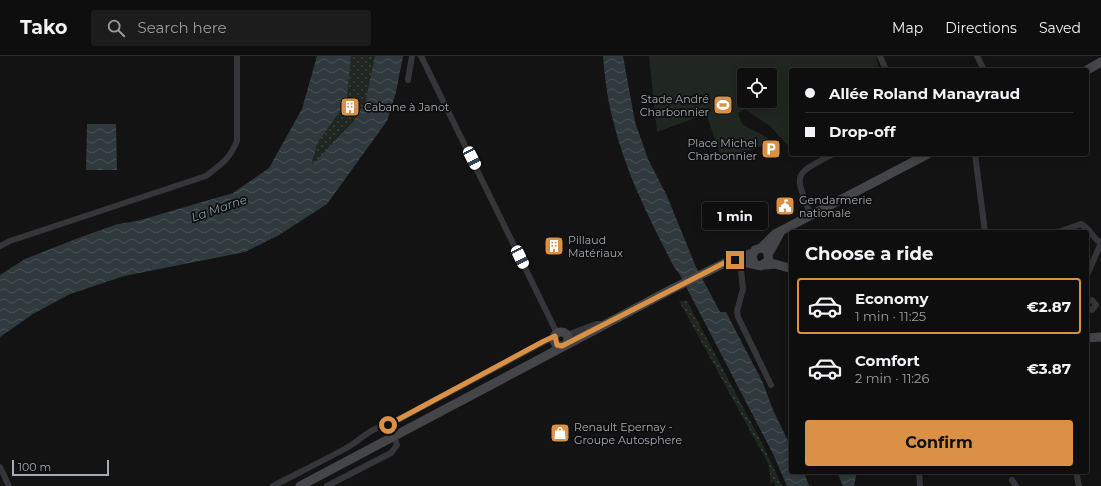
<!DOCTYPE html>
<html lang="en">
<head>
<meta charset="utf-8">
<style>
  body { margin:0; font-family:Montserrat,sans-serif; background:#1c1c1d; color:#f1f3f6; height:100vh; display:flex; flex-direction:column; font-size:15px; white-space:nowrap }
  * { box-sizing:border-box; margin:0 }
  p { font-size:13px; color:#9b9c9e }
  .icon { flex:none; width:22px; height:22px; fill:none; stroke:currentColor; stroke-width:2; stroke-linecap:round; stroke-linejoin:round }
  .map { position:relative; flex:1; overflow:hidden }
  .side { position:absolute; left:789px; top:174px; width:300px; height:244px; display:flex; flex-direction:column; background:#0e0e0f; border-radius:4px; box-shadow:0 2px 10px #0003,0 0 0 1px #2e2e2f }
  .side>* { flex:none }
  .banner { position:absolute; left:789px; top:12px; width:300px; height:88px; border-radius:4px; box-shadow:0 2px 10px #0003,0 0 0 1px #2e2e2f; display:grid; align-content:center; height:88px; padding:0 16px; background:#0e0e0f }
  .buttons { position:absolute; left:737px; top:12px; display:grid; gap:8px }
  .buttons a { display:grid; place-items:center; width:40px; height:40px; border-radius:4px; background:#0e0e0f; box-shadow:0 2px 10px #0003,0 0 0 1px #2e2e2f; font-size:20px }
  .scale { position:absolute; left:12px; bottom:10px; width:97px; box-sizing:border-box; padding-left:4px; border:2px solid #a6acb3; border-top:0; font-size:11px; line-height:14px; white-space:nowrap; color:#a6acb3; -webkit-text-stroke:3px #0e0e0f; paint-order:stroke }
  .end { position:absolute; width:18px; height:18px; margin:-9px; border:5px solid #da9145; background:#111; box-shadow:0 0 0 2px #111 }
  .from { border-radius:50% }
  .bubble { position:absolute; height:28px; border-radius:4px; background:#0e0e0f; box-shadow:0 2px 10px #0003,0 0 0 1px #2e2e2f; font-size:13px; font-weight:700; line-height:28px; text-align:center }
  .car { position:absolute; width:12px; height:24px; margin:-12px -6px; border-radius:5px; box-shadow:0 0 3px 1px #0007; background:linear-gradient(#fff 24%,#345 0 40%,#fff 0 76%,#345 0 86%,#fff 0) }
  .banner b { display:flex; align-items:center; gap:14px; height:38px; font-size:15px }
  .banner b+b { border-top:1px solid #2e2e2f }
  .banner i { width:10px; height:10px; background:#f1f3f6 }
  ul { padding:0; list-style:none }
  li { display:flex; align-items:center; gap:12px; height:56px; margin:0 8px 6px; padding:0 8px; border:2px solid transparent; border-radius:4px }
  li div { flex:1 }
  li b { display:block; font-size:15px }
  li em { font-style:normal; font-weight:700 }
  li.selected { border-color:#da9145 }
  li>.icon { width:36px; height:36px; stroke-width:1.5 }
  h2 { padding:0 16px; font-size:18px; line-height:48px }
  .primary-button { display:flex; gap:8px; margin-top:auto; padding:8px 16px }
  .primary-button a { flex:1; height:46px; border-radius:4px; background:#da9145; color:#111; font-size:16px; font-weight:700; line-height:46px; text-align:center }
  header { display:flex; align-items:center; gap:24px; box-sizing:border-box; height:56px; padding:0 20px; background:#0e0e0f; border-bottom:1px solid #2e2e2f }
  header strong { font-size:19px }
  nav { display:flex; gap:22px; margin-inline-start:auto; font-size:14px }
  .search { width:280px; height:36px; background:#1c1c1d; display:flex; align-items:center; gap:10px; box-sizing:border-box; padding:0 14px; border-radius:4px; color:#9b9c9e; font-size:15px }
  .map>svg:first-child { display:block }
</style>
</head>
<body>
<header>
<strong>Tako</strong>
<div class="search"><svg class="icon" aria-label="search" viewBox="0 0 24 24"><circle cx="10" cy="10" r="6"/><path d="M15 15l6 6"/></svg>Search here</div>
<nav><a>Map</a><a>Directions</a><a>Saved</a></nav>
</header>
<div class="map">
<svg width="1101" height="430" viewBox="0 0 1101 430">
  <defs>
    <pattern id="grass-dots" width="8" height="8" patternUnits="userSpaceOnUse"><rect width="8" height="8" fill="#202620"/><path d="M2 2h.1M6 6h.1" fill="none" stroke="#3d433e" stroke-width="1.8" stroke-linecap="round"/></pattern>
    <pattern id="water-waves" width="16" height="10" patternUnits="userSpaceOnUse"><rect width="16" height="10" fill="#30393d"/><path d="M0 5q4-4 8 0t8 0" fill="none" stroke="#4b5357"/></pattern>
  </defs>
  <rect width="100%" height="100%" fill="#131314"/>
  <!-- grass -->
  <path fill="url(#grass-dots)" d="M351,0h24l-10,47 -13,20 -36,40 -3,1 -1,-2 6,-20 26,-36 3,-7z
    M679,245h8l76,144 19,41h-7l-1,-5 -3,4 -2,-20z"/>
  <!-- park -->
  <path fill="#202620" fill-rule="evenodd" d="M649,0h227l3,14h-88v73l-4,2 -17,-19 -25,-17 -7,4 4,11 33,18 -53,17 -16,-45 -49,18zM744,19h26v26h-26z"/>
  <!-- water -->
  <path fill="url(#water-waves)" d="M317,0h34l-4,43 -3,7 -26,36 -6,20 1,2 39,-41 13,-20 10,-47h28l-7,36 -9,29 -60,83 -48,31 -34,17 -121,24 -54,18 -37,20 -33,23v-62l25,-16 56,-22 37,-13 19,-3 96,-28 36,-25 33,-59z
    M603,0h20l12,66 13,37 19,37 29,71 24,45h6l37,71 10,27 18,37v25h13l5,14h-22l-14,-32 -93,-179 -6,-8c-24,-47 -49,-95 -61,-147 -6,-21 -8,-43 -10,-64z
    M87,68h29l1,46h-31z
    M837,416h20l-3,14h-11z"/>
  <g fill="none" stroke-linecap="round" stroke-linejoin="round">
    <!-- minor -->
    <path stroke="#343639" stroke-width="6" d="M421,0l136,277
      M880,0l6,14
      M977,0l7,14
      M408,24l4,-24
      M975,98l10,78
      M811,160c-16,-43 -20,-40 22,-62
      M1058,176l23,-8c11,6 10,13 20,19
      M0,190l10,-5 196,-65c14,-11 24,-17 31,-35v-85
      M740,204l3,29 -6,22 1,6 33,68
      M1087,229v-10l14,-32
      M1087,246l5,-2 4,5 -4,5 -5,-2
      M567,279l29,-11h9
      M0,411l9,19
      M919,416l1,14
      M1076,416l3,14
      M1012,424l4,6
      M273,430c25,-13 50,-25 75,-39 14,-8 23,-20 40,-22l167,-89
      M327,430l64,-33 6,-8 -3,-9 -6,-11"/>
    <!-- secondary -->
    <path stroke="#434548" stroke-width="9" d="M1087,14l14,-8
      M761,192l14,-14 153,-80
      M769,197l11,-20
      M734,204l27,6 8,-6 -2,-10 -6,-2 -6,2 -3,6 2,7
      M765,209l10,-1 14,4
      M554 283a7 7 0 1 1 14 0a7 7 0 1 1-14 0Z
      M1087,282l14,-1
      M300,430l372,-197 63,-31 18,-5"/>
  </g>
  <g fill="none" stroke-linecap="round" stroke-linejoin="round">
    <!-- route -->
    <path stroke="#da9145" stroke-width="5" d="M388,369l156,-84 11,-5 2,9 5,1 166,-85 7,-1"/>
  </g>
  <!-- icons -->
  <defs>
    <symbol id="stadium-square" viewBox="-11 -11 22 22"><rect x="-9" y="-9" width="18" height="18" rx="4" fill="#da9145" stroke="#0e0e0f"/><path d="M0-5a6.5 5 0 1 0 0 10a6.5 5 0 1 0 0-10ZM-3.5-1.8h7v3.6h-7Z" fill="#fff"/></symbol>
    <symbol id="building-square" viewBox="-11 -11 22 22"><rect x="-9" y="-9" width="18" height="18" rx="4" fill="#da9145" stroke="#0e0e0f"/><path d="M-4-6H4V6H1V3H-1V6H-4ZM-2.5-4.3h1.7v1.8h-1.7ZM.8-4.3h1.7v1.8H.8ZM-2.5-1h1.7V.8h-1.7ZM.8-1h1.7V.8H.8Z" fill="#fff"/></symbol>
    <symbol id="parking-square" viewBox="-11 -11 22 22"><rect x="-9" y="-9" width="18" height="18" rx="4" fill="#da9145" stroke="#0e0e0f"/><path d="M-3.5-5.5H1a3.5 3.5 0 0 1 0 7H-1V5.5H-3.5ZM-1-3.4V-.6H.8a1.4 1.4 0 0 0 0-2.8Z" fill="#fff"/></symbol>
    <symbol id="civic-square" viewBox="-11 -11 22 22"><rect x="-9" y="-9" width="18" height="18" rx="4" fill="#da9145" stroke="#0e0e0f"/><path d="M-.6-6.5H3V-4.5H.6V-3L4-1V1h2V6H-6V1h2V-1L-.6-3ZM-1.2 2.5V6h2.4V2.5Z" fill="#fff"/></symbol>
    <symbol id="shop-square" viewBox="-11 -11 22 22"><rect x="-9" y="-9" width="18" height="18" rx="4" fill="#da9145" stroke="#0e0e0f"/><path d="M-5-2.5h2.3a2.7 3.5 0 0 1 5.4 0H5L5.5 6h-11ZM-1.5-2.5h3a1.5 2.3 0 0 0-3 0Z" fill="#fff"/></symbol>
  </defs>
  <g fill-rule="evenodd">
    <use href="#stadium-square" x="712" y="38" width="22" height="22"/>
    <use href="#building-square" x="339" y="40" width="22" height="22"/>
    <use href="#parking-square" x="760" y="82" width="22" height="22"/>
    <use href="#civic-square" x="774" y="139" width="22" height="22"/>
    <use href="#building-square" x="543" y="179" width="22" height="22"/>
    <use href="#shop-square" x="549" y="366" width="22" height="22"/>
  </g>
  <g text-anchor="middle" dominant-baseline="central" stroke-width="3.5" stroke-linejoin="round" paint-order="stroke">
    <!-- poi labels -->
    <g font-size="11" fill="#a6acb3" stroke="#0e0e0f" text-anchor="start">
      <text x="709" y="43" text-anchor="end">Stade André<tspan x="709" dy="13">Charbonnier</tspan></text>
      <text x="364" y="51">Cabane à Janot</text>
      <text x="757" y="87" text-anchor="end">Place Michel<tspan x="757" dy="13">Charbonnier</tspan></text>
      <text x="799" y="144">Gendarmerie<tspan x="799" dy="13">nationale</tspan></text>
      <text x="568" y="184">Pillaud<tspan x="568" dy="13">Matériaux</tspan></text>
      <text x="574" y="371">Renault Epernay -<tspan x="574" dy="13">Groupe Autosphere</tspan></text>
    </g>
    <!-- water labels -->
    <g font-size="12" font-style="italic" fill="#819daa" stroke="#0e0e0f">
      <text transform="translate(219 152) rotate(-19)">La Marne</text>
    </g>
  </g>
</svg>
<div class="buttons">
<a><svg class="icon" aria-label="locate" viewBox="0 0 24 24"><circle cx="12" cy="12" r="6"/><path d="M12 2v4M12 18v4M2 12h4M18 12h4"/></svg></a>
</div>
<div class="scale">100 m</div>
<i class="end from" style="left:388px;top:369px"></i>
<i class="end" style="left:735px;top:204px"></i>
<div class="bubble" style="left:702px;top:146px;width:66px">1 min</div>
<i class="car" style="left:472px;top:102px;rotate:153deg"></i>
<i class="car" style="left:520px;top:201px;rotate:154deg"></i>
<div class="banner">
<b><i class="from"></i>Allée Roland Manayraud</b>
<b><i></i>Drop-off</b>
</div>
<section class="side">
<h2>Choose a ride</h2>
<ul>
<li class="selected"><svg class="icon" aria-label="car" viewBox="0 0 24 24"><path d="M5 17H2v-5l4-1 3-4h7l3 4 3 1v5h-3M9 17h6M6 11h13"/><circle cx="7" cy="17" r="2"/><circle cx="17" cy="17" r="2"/></svg><div><b>Economy</b><p>1 min · 11:25</p></div><em>€2.87</em></li>
<li><svg class="icon" aria-label="car" viewBox="0 0 24 24"><path d="M5 17H2v-5l4-1 3-4h7l3 4 3 1v5h-3M9 17h6M6 11h13"/><circle cx="7" cy="17" r="2"/><circle cx="17" cy="17" r="2"/></svg><div><b>Comfort</b><p>2 min · 11:26</p></div><em>€3.87</em></li>
</ul>
<div class="primary-button"><a>Confirm</a></div>
</section>
</div>
</body>
</html>
